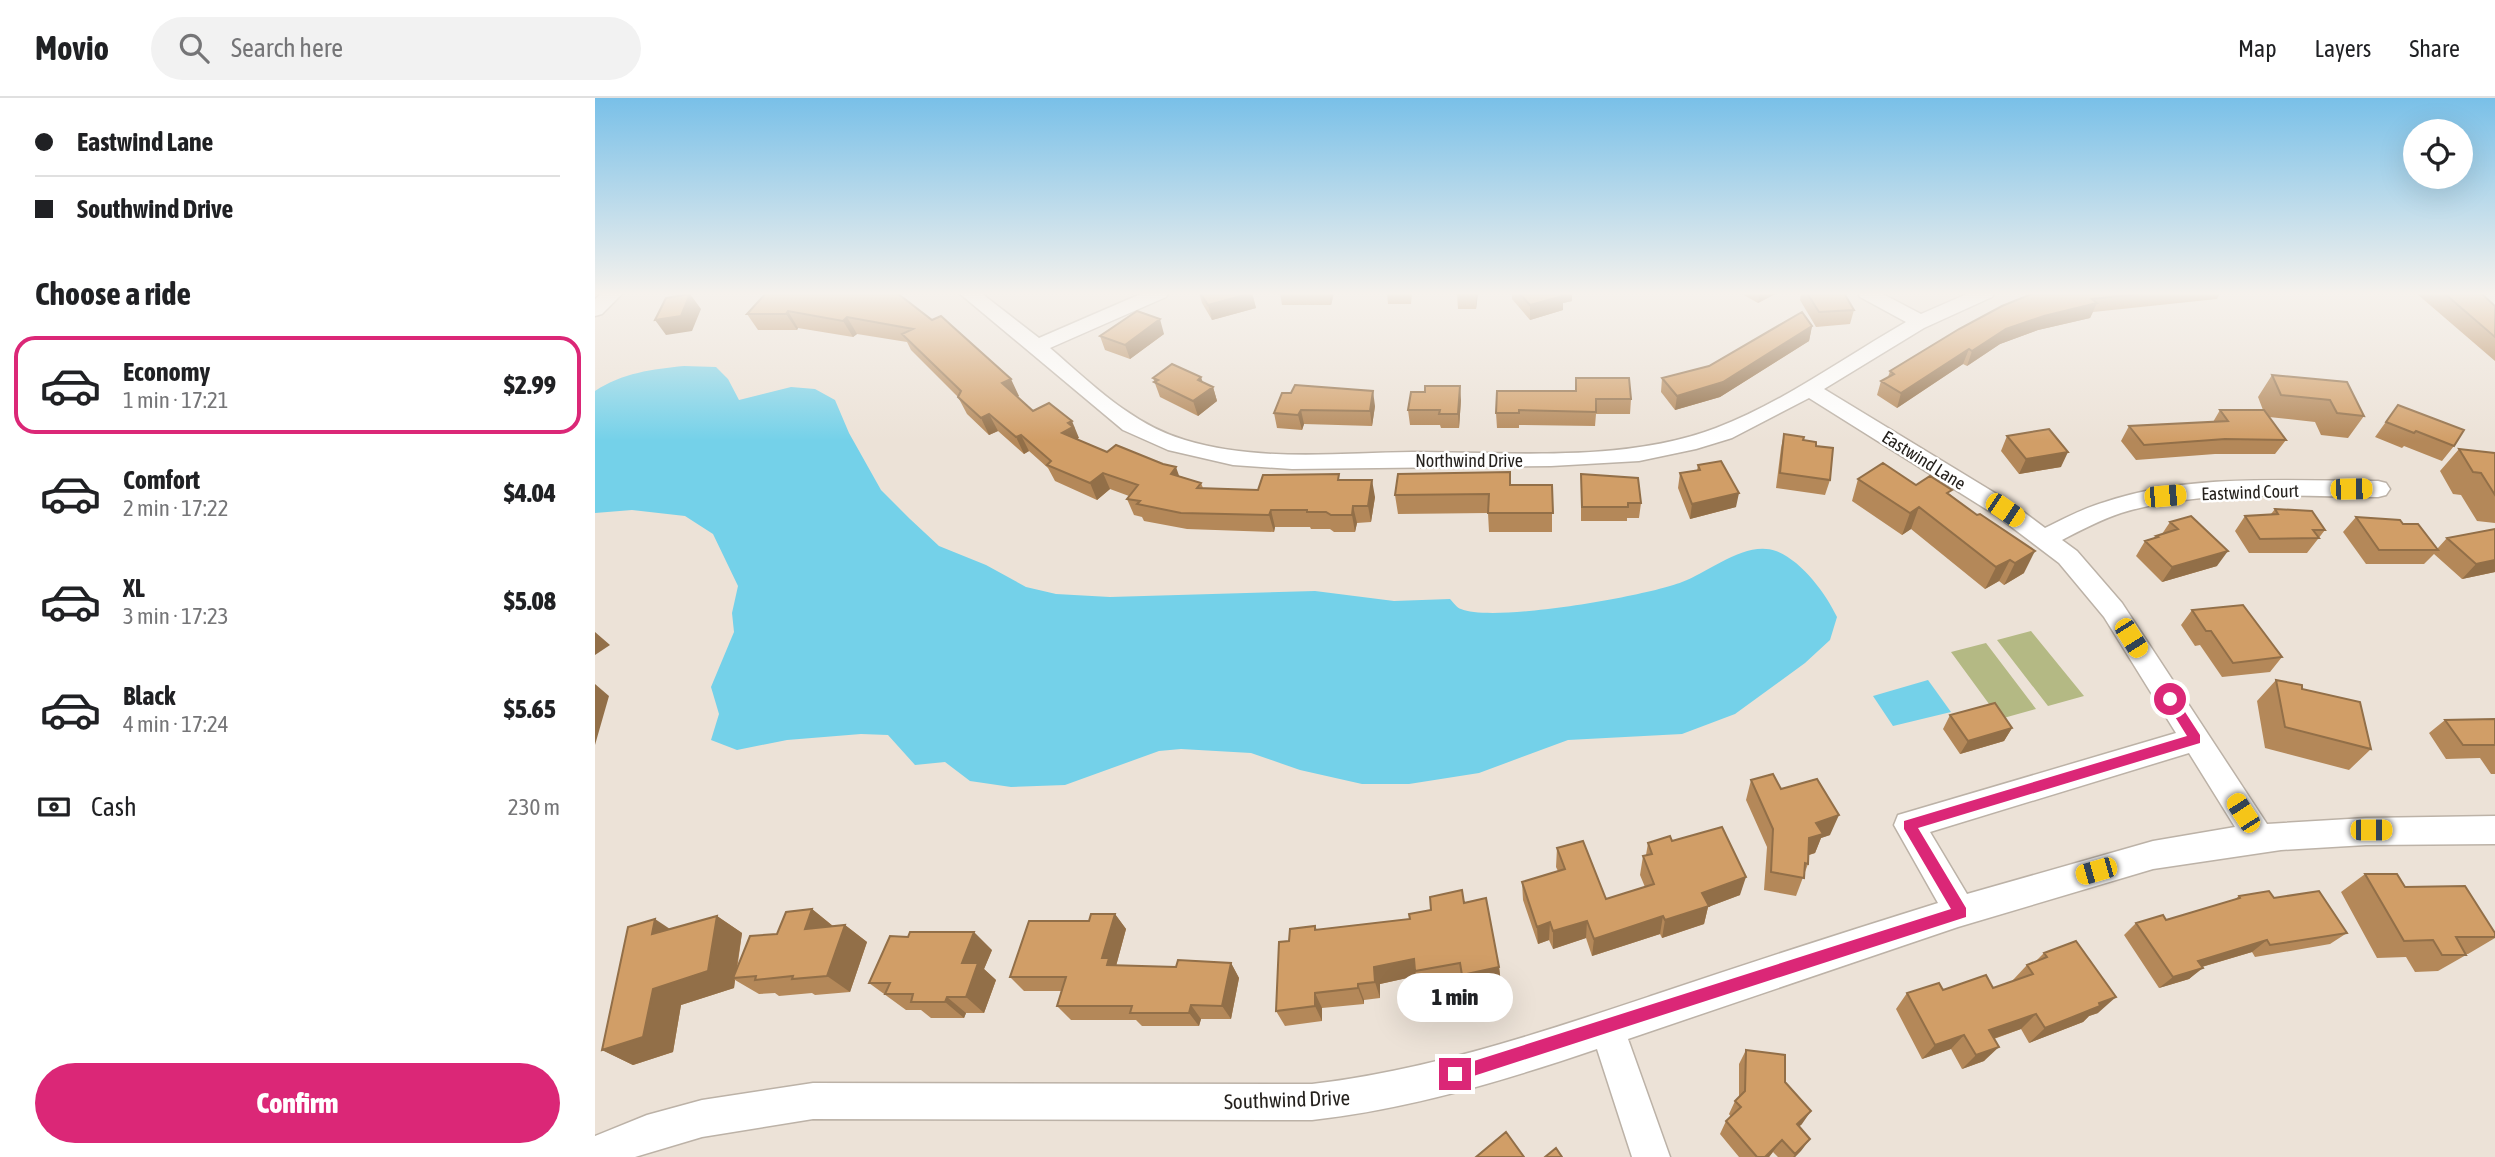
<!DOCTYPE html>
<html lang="en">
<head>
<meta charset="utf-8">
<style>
  body { margin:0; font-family:"Asap Condensed",sans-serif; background:#f2f2f2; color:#202124; height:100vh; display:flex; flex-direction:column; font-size:26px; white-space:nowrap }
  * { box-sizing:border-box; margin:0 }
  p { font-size:23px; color:#757577 }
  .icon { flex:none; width:38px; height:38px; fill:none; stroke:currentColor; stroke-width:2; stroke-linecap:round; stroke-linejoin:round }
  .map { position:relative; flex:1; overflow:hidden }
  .side { display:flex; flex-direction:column; background:#fff; width:595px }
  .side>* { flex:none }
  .guide { display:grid; align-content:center; height:154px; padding:0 35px; background:#fff }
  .fabs { position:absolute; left:1808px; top:21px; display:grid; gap:14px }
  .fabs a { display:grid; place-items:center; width:70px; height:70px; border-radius:50%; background:#fff; box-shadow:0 7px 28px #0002; font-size:35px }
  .end { position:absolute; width:32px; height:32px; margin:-16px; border:9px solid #db2777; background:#fff; box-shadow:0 0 0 4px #fff }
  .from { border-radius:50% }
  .bubble { position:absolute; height:49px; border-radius:24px; background:#fff; box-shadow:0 7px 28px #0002; font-size:23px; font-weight:800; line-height:49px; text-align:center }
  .car { position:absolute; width:21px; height:42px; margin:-21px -10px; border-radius:9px; box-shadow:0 0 5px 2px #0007; background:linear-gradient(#f5c518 24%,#345 0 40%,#f5c518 0 76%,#345 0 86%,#f5c518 0) }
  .guide b { display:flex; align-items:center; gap:24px; height:66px; font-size:26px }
  .guide b+b { border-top:2px solid #e0e0e0 }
  .guide i { width:18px; height:18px; background:#202124 }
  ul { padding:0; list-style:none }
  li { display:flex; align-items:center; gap:21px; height:98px; margin:0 14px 10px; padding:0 21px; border:4px solid transparent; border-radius:21px }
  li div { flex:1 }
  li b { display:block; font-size:26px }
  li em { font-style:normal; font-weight:800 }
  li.current { border-color:#db2777 }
  li>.icon { width:63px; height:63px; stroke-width:1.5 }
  h2 { padding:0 35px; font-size:32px; line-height:84px }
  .pay { display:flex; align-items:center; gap:18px; height:77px; padding:0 35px; font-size:26px }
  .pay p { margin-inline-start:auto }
  .cta { display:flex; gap:14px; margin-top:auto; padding:14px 35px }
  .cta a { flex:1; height:80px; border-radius:42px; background:#db2777; color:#fff; font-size:28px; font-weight:800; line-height:80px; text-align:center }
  header { display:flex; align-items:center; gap:42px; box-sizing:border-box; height:98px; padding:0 35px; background:#fff; border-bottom:2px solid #e0e0e0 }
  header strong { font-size:33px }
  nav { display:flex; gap:38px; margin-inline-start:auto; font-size:24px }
  .search { width:490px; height:63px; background:#f2f2f2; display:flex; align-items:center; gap:18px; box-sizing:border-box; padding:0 24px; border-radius:38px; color:#757577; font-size:26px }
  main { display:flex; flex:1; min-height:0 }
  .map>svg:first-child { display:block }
</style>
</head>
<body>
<header>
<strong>Movio</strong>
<div class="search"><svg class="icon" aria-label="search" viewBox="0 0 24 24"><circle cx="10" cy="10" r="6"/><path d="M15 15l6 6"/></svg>Search here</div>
<nav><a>Map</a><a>Layers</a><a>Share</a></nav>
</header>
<main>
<section class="side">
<div class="guide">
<b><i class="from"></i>Eastwind Lane</b>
<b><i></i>Southwind Drive</b>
</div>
<h2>Choose a ride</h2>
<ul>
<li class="current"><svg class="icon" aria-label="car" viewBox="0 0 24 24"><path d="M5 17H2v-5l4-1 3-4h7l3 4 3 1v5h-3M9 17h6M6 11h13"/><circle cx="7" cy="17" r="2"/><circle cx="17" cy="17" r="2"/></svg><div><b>Economy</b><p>1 min · 17:21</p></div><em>$2.99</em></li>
<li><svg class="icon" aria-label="car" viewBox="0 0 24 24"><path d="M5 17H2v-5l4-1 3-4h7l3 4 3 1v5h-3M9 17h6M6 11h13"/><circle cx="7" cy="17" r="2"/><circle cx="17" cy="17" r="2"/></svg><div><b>Comfort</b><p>2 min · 17:22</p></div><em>$4.04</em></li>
<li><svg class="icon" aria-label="car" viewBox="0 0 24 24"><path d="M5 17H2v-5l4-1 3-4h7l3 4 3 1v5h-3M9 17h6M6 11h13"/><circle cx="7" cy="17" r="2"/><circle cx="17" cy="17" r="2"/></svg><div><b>XL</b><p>3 min · 17:23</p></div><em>$5.08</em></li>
<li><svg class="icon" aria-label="car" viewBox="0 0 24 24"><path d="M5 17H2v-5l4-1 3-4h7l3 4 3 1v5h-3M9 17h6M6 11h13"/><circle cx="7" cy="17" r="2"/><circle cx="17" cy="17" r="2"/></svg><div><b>Black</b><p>4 min · 17:24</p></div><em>$5.65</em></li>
</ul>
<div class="pay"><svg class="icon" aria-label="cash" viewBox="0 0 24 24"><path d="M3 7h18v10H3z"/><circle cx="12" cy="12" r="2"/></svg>Cash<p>230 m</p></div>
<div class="cta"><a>Confirm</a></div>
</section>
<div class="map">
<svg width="1900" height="1059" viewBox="0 0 1900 1059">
  <rect width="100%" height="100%" fill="#ece2d7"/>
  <!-- green -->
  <path fill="#b4b984" d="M1436,533l53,65 -36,10 -51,-66z
    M1391,545l50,66 -36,10 -49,-67z"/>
  <!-- water -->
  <path fill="#74d1e9" d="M89,268l32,1 12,12 11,21 52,-13 24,2 20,11 14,33 32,57 29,29 29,27 47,19 40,22 30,7 54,3 205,-6 79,10 56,-2c3,3 7,9 11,10 33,14 186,-13 221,-27 27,-10 64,-42 94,-31 26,10 50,43 61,66l-7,23 -25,23 -70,51 -53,20 -114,6 -89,33 -70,11h-47l-62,-14 -49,-17 -70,-4 -22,2 -94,34 -54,2 -41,-6 -25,-19 -30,3 -27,-30 -27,-1 -74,6 -50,10 -26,-10 8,-26 -8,-27 23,-55 -2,-19 6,-27 -25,-52 -28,-18 -53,-6 -37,3v-122c27,-18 58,-22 89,-25z
    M1333,582l23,32 -58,14 -20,-30z"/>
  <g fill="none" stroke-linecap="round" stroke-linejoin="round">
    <defs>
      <path id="minor" d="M7,195h21l-21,21 -7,2v-17z
        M364,195h22l58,45 104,-45h25l-2,4 -116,51c42,36 81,76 135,92 72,22 153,13 227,12 96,0 213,11 304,-24 68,-26 127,-70 190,-106l-46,-25 -2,-4h23l40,21 48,-21h25l-2,4 -68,31 -100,61 189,115 32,24c20,-10 39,-20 60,-26 87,-29 182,-21 273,-21l8,2 4,6 -4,6 -8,2c-84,0 -175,-9 -257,16 -21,7 -40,17 -59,27l15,11 45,52 145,221 99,-6 129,-2v28l-129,1 -85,5 -128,19 -195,58 -330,112 42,118h-38l-35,-108c-94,32 -187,60 -285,71l-499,-1 -111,18 -67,20h-40v-21l52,-21 55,-15 111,-17 499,1c120,-14 234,-53 348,-91 92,-31 185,-61 278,-90l-44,-78 4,-10 278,-82 -72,-116 -45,-54 -62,-47 -188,-118 -77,40 -36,11 -57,12 -88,5 -259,3 -59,-4 -65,-15 -45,-20zM1594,655l46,74 -82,14 -186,53 -37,-62z"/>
    </defs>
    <!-- minor casing -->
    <use href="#minor" stroke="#bcb2a7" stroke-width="3"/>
    <!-- minor -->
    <use href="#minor" fill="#fff" fill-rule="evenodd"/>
  </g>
  <!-- wall -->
  <path fill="#b48859" d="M302,195l122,103 -2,1 16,14 46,27h-1v2l29,12 94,31 2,5 55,2 82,-10 35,17 -4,25 -14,1 -2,9h-21l-4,-3h-19l-1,-2h-35l-1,5 -87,-3 -43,-8 -2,-4 -8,-2 -7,-16 2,-3 -19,-7 -13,11 -42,-19 -7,-13 -19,-17 -5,3 -26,-23 -9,4 -22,-21 -9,-17 -47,-47 -4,-8 -50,-8 -4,3 -55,-9 -1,2h-39l-11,-16z
    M604,195h53l4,15 -44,12 -10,-17z
    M685,195h54l-3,12h-49z
    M792,195h25l-1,11h-23z
    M862,195h21l-2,16h-18z
    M917,195h60v8l-9,2v7l-33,10 -18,-21z
    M1145,195h37l-19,10z
    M1206,195h43l10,17 -4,14 -34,3 -16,-27z
    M1439,195h186l-3,6 -124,13 -3,6 -52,12 -38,14 -33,22 -4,-2 -66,44 -20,-13 4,-14 7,-4 2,-6z
    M1821,195h65l14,13v55z
    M1217,228l-3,15 -89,56 -45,13 -14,-18 1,-14 47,-12z
    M569,236l-34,25 -25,-9 -5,-14z
    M1677,277l75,7 17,34 -16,22 -27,-3 -6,-13 -46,-5 17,23 -11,14h-60l-79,6 -15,-19 8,-15 84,-4 7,-12h43l-5,-13z
    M558,280l50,4 10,5 4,14 -19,15 -38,-19z
    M981,280l55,21 -1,15h-34l-1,12 -76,-1v3h-22l-1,-15 79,-22z
    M687,295l93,13 -3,20 -68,-2 -2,6 -25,-2 -3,-15z
    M866,302l-2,28h-18l-1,-3h-30l-2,-15z
    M1803,307l56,41 -12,15 -38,-15 -2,2 -27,-11z
    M1189,336l19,6 27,40 -5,15 -49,-7 5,-40z
    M1412,338l54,31 -42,7 -18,-23z
    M1864,351l36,4v70l-18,-2 -16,-26 -8,-1 -13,-23z
    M1103,367l38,42 -46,12 -12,-31 2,-15 17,-2z
    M986,376l60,29 -2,15h-12v3h-46z
    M1263,381l58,6 34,9 74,79 -20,12 -5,-4 -14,8 -74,-60 -9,6 -50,-34z
    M916,387h41v47h-63l-1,-19 -90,1 -3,-19z
    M1680,411l50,21 -18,23h-58l-14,-22 10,-15 26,-2z
    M1761,419l47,7 34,25 10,-11 48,34 -33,7 -28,-25 -10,10h-58l-23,-32z
    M1575,424l47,44 -55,16 -26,-26 9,-15 9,-3 2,-2 6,-2z
    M1597,512l90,47 -12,15 -48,5 -22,-32 -5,1 -14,-21z
    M1681,582l26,9 69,60 -22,21 -84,-22 -8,-47z
    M1355,617l62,13 -8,13 -44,13 -17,-25z
    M1900,621v55h-4l-11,-16 -34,1 -17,-26 16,-13z
    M1156,682l30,9 49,46 -9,3 -6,15 -6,2 -1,9 -12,32 -32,-6 3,-43 -21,-47z
    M1077,743l68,54 -32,12 -4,17 -42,14 -2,-4 -68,22 -6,-18 -33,11 -4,-9 -11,4 -15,-44 -1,-18 36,-11 -2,-4 1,-19 49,51 39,-12 -5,-12 3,-19 3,-1 2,-12z
    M1770,776l130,59v5l-27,16h-2v1l-28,16 -23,1 -9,-15 -29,1 -36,-66z
    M1644,798l35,2 73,35 -17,11 -75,13 -3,-5 -50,15 -13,12 -30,9 -35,-53 12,-12 30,-3 68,-20z
    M869,805l35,64 2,16 -36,8 -2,-12 -44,9 -3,-12 -36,8v14l-16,2v4l-42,4v13l-37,5 -9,-15 13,-70 26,-15 2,4 93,-11z
    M217,811l21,17 12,-1 22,17 -17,50 -35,3 -3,-2 -33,3 -4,-3 -16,1 -24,-14 -1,8 -53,17 -8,47 -40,13 -31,-15 68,-121 47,-13 25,17 -5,37 40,-36z
    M520,816l11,15 -10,37 60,1 55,-4 8,15 -8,41h-30l-2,7h-57l-6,-6h-65l-14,-14 4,-15h-37l-14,-14 79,-56z
    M397,852l-8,19 12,11 -12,33h-18l-2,5h-33l-10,-8h-15l-37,-27z
    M1449,855l54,60 -9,3 -6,6 -54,21 -8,-14 -27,10 -10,22 -22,8 -11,-20 -29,10 -26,-50 11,-16 36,-3 50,-2 19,-7 15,-16 9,-4z
    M1151,952l39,32 17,42 -3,2 11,13 -15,18h-17l-5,-5 -4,5h-30l-19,-23 6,-13 5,-4 -2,-3 6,-13 4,-3v-34z"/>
  <!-- shaded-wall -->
  <path fill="#926f48" d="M657,195l4,15 -44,12 -4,-15z
    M734,195h5l-3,12z
    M881,195h2l-2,16z
    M963,195h14v8l-9,2v7l-33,10v-15z
    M1165,195h17l-19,10z
    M95,196l11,15 -9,22 -26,4 -11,-15z
    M1502,205l-7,15 -52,12 -38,14 -33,22 5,-15 34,-22 38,-13z
    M193,213l10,17 -1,2 -11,-16z
    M252,219l10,17 -4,3 -10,-16z
    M565,221l4,15 -34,25 -5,-14z
    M1217,228l-3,15 -89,56 -45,13 2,-14z
    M1374,251l-6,15 -66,44 4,-15z
    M606,279l5,15 7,-5 4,14 -19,15 -5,-15 5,-21z
    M416,281l8,17 -9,4 -8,-17z
    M865,288l1,14 -2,28 -1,-14z
    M778,293l2,15 -3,20 -2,-15z
    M706,312l3,14 -2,6 -4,-15z
    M394,316l9,17 -9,4 -8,-17z
    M477,323l7,17h-1l2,6 -18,-11 6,-10z
    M426,337l8,16 -5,3 -8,-17z
    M1473,354l-7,15 -42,7 7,-15z
    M581,369l6,17 -11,-10z
    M508,375l7,16 -13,11 -7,-17z
    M777,382l3,17 -4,25 -3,-16z
    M1144,395l-3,14 -46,12 2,-15z
    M758,408l4,17 -2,9 -3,-17z
    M1324,409l-8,22 -9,6 8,-22z
    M676,412l4,17 -1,5 -5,-17z
    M1440,453l-11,22 -20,12 11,-22z
    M1633,453l-11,15 -55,16 10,-15z
    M1415,462l-11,21 -14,8 11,-22z
    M1900,462v12l-33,7 14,-15z
    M0,534l15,13 -15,10z
    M0,586l14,12 -14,49z
    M1417,630l-8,13 -44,13 8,-13z
    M1244,717l-9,20 -9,3 -6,15 -13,4 14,-34z
    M1151,779l-6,18 -32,12 -4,17 -42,14 3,-18 37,-27z
    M217,811l22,18 -29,2z
    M520,816l11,15 -10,37 3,14 -17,-22z
    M122,818l25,17 -7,45h-2l2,2 -1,8 -53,17 -8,47 -40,13 -31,-15 51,-61z
    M1068,818l-3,18 -68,22 2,-17z
    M60,821l27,18 -30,-3z
    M992,823l-1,17 -33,11v-18z
    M955,824l-1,18 -11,4 -1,-17z
    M250,827l22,17 -17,50 -23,-16z
    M379,834l18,18 -8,19 12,11 -12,33 -18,-16 -4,-34z
    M1672,842l-15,12 -68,20 14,-11z
    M819,861l2,17 -36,8v14l-5,-16 -1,-15z
    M636,865l8,15 -8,41 -9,-13z
    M904,869l2,16 -36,8 -3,-16z
    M1608,870l-14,11 -30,9 14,-11z
    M763,886l6,16v4l-6,-16z
    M720,895l7,15v13l-7,-15z
    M352,899l19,16 -2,5 -19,-16z
    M1521,899l-18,16 -9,3 -6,6 -54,21 16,-15 54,-25z
    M596,907l10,14 -2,7 -10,-13z
    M1441,916l-15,15 -46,16 14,-15z
    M1369,937l-13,14 -29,10 13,-14z
    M1404,949l-15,14 -22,8 14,-14z
    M1216,1013l-9,13 -14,13 9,-13z
    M1215,1041l-9,12 -6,6h-2z
    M1187,1042l-13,17h-4z"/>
  <!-- building -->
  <path fill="#d19e67" stroke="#926f48" stroke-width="2" d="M171,195h131l35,27 9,-4 11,10 59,53 -9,4 31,28 16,-8 23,18 -4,2 5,4 -11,6 45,19 9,-7 47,19 13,3 -5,7 30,9 -4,5 61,2 5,-15 76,-1 -1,6h34l-4,26h-15l-1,9h-21l-5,-3h-19v-2h-36l-2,5 -88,-2 -44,-9 3,-3 -13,-2 11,-14 -35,-12 -13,10 -43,-18 4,-4 -30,-26 -5,2 -27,-23 -8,4 -23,-21 3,-6 -59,-57 11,-5 -66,-12 -4,4 -55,-10 -2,3h-39z
    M605,195h52l-44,12z
    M862,195h19v1h-19z
    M924,195h41l3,3 -33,9z
    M1212,195h37l10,17 -35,2z
    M1439,195h113l-55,6 5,4 -53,13 -38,13 -34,22 -3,-2 -68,44 -20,-12 13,-7 -4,-3 69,-42 43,-23z
    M1849,195h37l14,13v31z
    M95,196l-9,22 -26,4 11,-22z
    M542,213l23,8 -35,26 -25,-9z
    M1207,214l10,14 -89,56 -46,14 -15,-18 47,-12z
    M577,266l29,13 -3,3 15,7 -20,14 -39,-19 4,-2 -5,-2z
    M1677,277l75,7 17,34 -27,-3 -7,-13 -49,-5z
    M981,280h53l2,21h-35v13l-77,-2v3h-23l1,-22h79z
    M700,287l78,6 -3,20 -69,-1 -3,5 -24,-2 8,-20h9z
    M830,288h35l-2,28h-19l1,-4h-32l3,-18h14z
    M1803,307l66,25 -10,16 -38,-15 -2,2 -28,-11z
    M1625,312h44l22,30 -61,-1 -81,6 -15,-19 99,-5z
    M1454,331l19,23 -42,7 -19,-23z
    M1189,336l20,3 -1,3 13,2v4l17,2 -3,32 -50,-7z
    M1864,351l36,4v42l-14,-22 -8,-1z
    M1126,363l18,32 -47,11 -12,-31 20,-3 -2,-5z
    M1288,365l33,22 14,-9 22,14 -5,3 30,22 3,-1 55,37 -20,12 -5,-3 -14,7 -77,-60 -9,6 -52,-34z
    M915,374v13h42l1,28h-65l1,-19 -94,1 3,-21z
    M986,376l57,4 3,25h-13v4h-46z
    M1680,411l37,2 13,19h-12l6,8 -59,1 -15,-23 33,-2z
    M1596,418l37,35 -56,16 -27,-26 13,-4 -2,-1 22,-7 -8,-7z
    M1761,419l44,3 3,4h15l20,26h-59z
    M1900,431v31l-19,4 -29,-26z
    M1648,507l39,52 -49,6 -22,-32h-5l-14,-21z
    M1681,582l26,5v4l58,13 11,47 -86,-22z
    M1400,605l17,25 -44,13 -18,-26z
    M1900,621v26h-32l-18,-25z
    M1178,676l8,15 36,-10 22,36 -23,8 7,11 -14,4 -1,26 -3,-1 -1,15 -33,-6 2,-43 -22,-49z
    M1127,729l24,50 -44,16 7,13 -44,14 -2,-4 -69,23 -7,-18 -34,10 -3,-9 -13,5 -15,-45 43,-13 -8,-21 26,-7 23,58 48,-15 -11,-28 9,-2 -4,-11 22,-7 2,5z
    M1770,776h32l8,13 60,-1 30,47v4h-39l10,18h-24l-9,-15 -29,1z
    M867,792l2,13 22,-5 13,69 -37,8 -2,-12 -45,8 -1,-12 -40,8 1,15 -17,2v4l-43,5v13l-39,5 3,-69 10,-1 1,-12 25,-3v4l95,-11 -1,-5 22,-4 -1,-13z
    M1674,793l5,7 45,-7 28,42 -77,12 -3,-5 -69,21 5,7 -30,9 -37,-54 27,-8 3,5 74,-22 -1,-2z
    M217,811l-7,20 40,-4 -18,51 -35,3 1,-3 -38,4 1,-4 -23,2 17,-42 27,-2 9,-22z
    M496,816h24l-13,44h7l-2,7 69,2 2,-7 53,3 -9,43 -31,-1 -2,8h-59l2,-7h-75l9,-29h-56l19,-56h60z
    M122,818l-9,55 -55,18 -10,48 -41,13 26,-123 27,-8 -3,15z
    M315,834h64l-12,31h16l-12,34h-19l-2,5h-34l2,-8h-28l5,-11h-21l21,-47 18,1z
    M1481,843l40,56 -17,6 1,3 -55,22 -9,-14 -47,16 10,17 -23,8 -12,-20 -29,10 -28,-52 32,-10 4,7 43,-15 7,13 40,-14 -6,-9 20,-8 -3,-4z
    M1151,952l39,5v27l26,29 -14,13 13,15 -15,15 -13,-14 -17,17h-8l-31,-36 15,-14 -6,-6 10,-10z
    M911,1034l18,25h-48z
    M961,1050l6,9h-17z"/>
  <!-- sky -->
  <linearGradient id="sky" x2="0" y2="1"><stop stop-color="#79c0e8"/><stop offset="0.57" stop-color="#f6f2ed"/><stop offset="1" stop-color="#f6f2ed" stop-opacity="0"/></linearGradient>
  <rect width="1900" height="343" fill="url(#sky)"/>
  <!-- route -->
  <path fill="#db2777" d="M1575,596l4,1 26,40v8l-282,85 48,80v9l-511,165 -6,-2 -2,-6 2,-5 6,-2 496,-158 -47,-80v-8l283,-85 -23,-37z"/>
  <g text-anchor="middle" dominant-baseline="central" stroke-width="5" stroke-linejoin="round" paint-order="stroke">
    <!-- street labels -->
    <g font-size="18" fill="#25211d" stroke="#fff">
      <text x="874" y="362">Northwind Drive</text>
      <text transform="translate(1329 362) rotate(32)">Eastwind Lane</text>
      <text transform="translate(1655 394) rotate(-2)">Eastwind Court</text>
    </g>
    <!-- near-street labels -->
    <g font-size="21" fill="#25211d" stroke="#fff">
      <text transform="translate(692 1001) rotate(-2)">Southwind Drive</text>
    </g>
  </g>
</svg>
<div class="fabs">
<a><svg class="icon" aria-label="locate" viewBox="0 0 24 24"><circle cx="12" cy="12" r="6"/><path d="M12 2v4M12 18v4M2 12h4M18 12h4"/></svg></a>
</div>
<i class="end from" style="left:1575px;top:601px"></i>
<i class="end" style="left:860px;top:976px"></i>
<div class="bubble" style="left:802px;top:875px;width:116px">1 min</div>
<i class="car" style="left:1756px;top:391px;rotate:89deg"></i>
<i class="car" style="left:1570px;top:398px;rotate:85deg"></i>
<i class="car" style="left:1410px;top:412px;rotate:124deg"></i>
<i class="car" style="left:1536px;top:540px;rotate:148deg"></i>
<i class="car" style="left:1648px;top:715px;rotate:327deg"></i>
<i class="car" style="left:1776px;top:732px;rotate:90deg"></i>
<i class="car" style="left:1501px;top:773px;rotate:254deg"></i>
</div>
</main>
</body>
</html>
